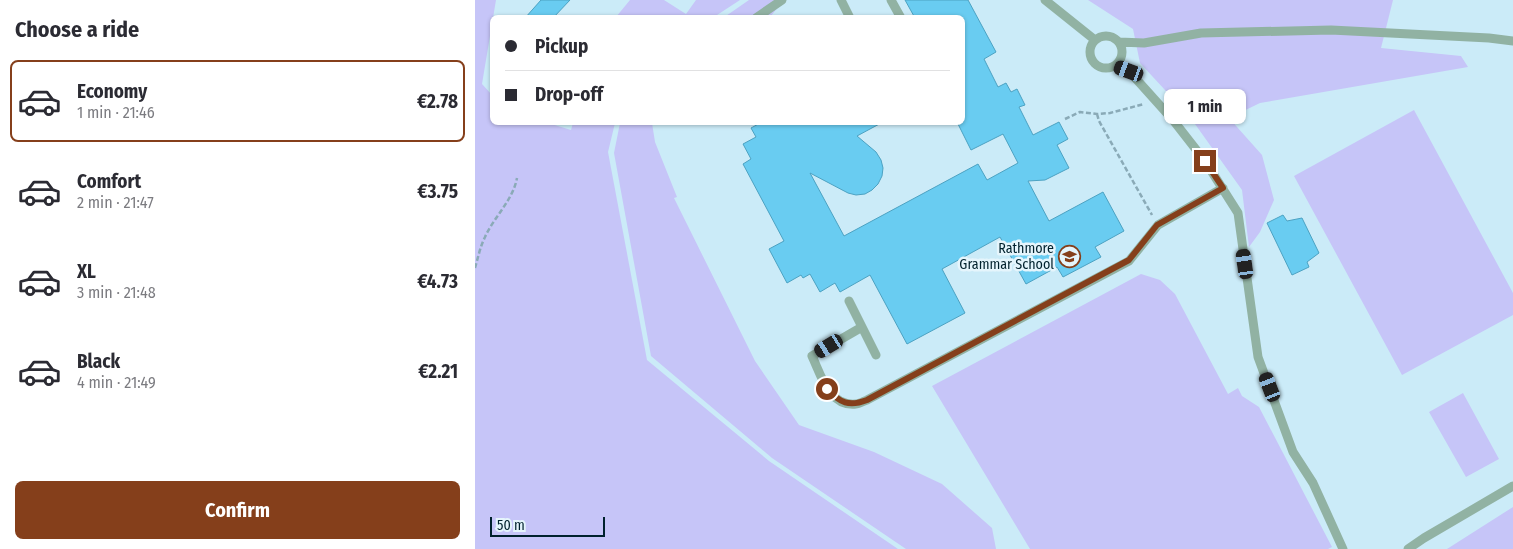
<!DOCTYPE html>
<html lang="en">
<head>
<meta charset="utf-8">
<style>
  body { margin:0; font-family:"Fira Sans Condensed",sans-serif; background:#f2f2f3; color:#2b2b33; height:100vh; display:flex; flex-direction:column; font-size:19px; white-space:nowrap }
  * { box-sizing:border-box; margin:0 }
  p { font-size:16px; color:#7c7c81 }
  .icon { flex:none; width:28px; height:28px; fill:none; stroke:currentColor; stroke-width:2; stroke-linecap:round; stroke-linejoin:round }
  .map { position:relative; flex:1; overflow:hidden }
  .drawer { display:flex; flex-direction:column; background:#fff; width:475px }
  .drawer>* { flex:none }
  .banner { position:absolute; left:15px; top:15px; width:475px; height:110px; border-radius:8px; box-shadow:0 1px 4px #0004; display:grid; align-content:center; height:110px; padding:0 15px; background:#fff }
  .scale { position:absolute; left:15px; bottom:12px; width:115px; box-sizing:border-box; padding-left:5px; border:2px solid #00212d; border-top:0; font-size:14px; line-height:18px; white-space:nowrap; color:#00212d; -webkit-text-stroke:4px #e5f5fc; paint-order:stroke }
  .end { position:absolute; width:22px; height:22px; margin:-11px; border:6px solid #853f1b; background:#fff; box-shadow:0 0 0 2px #fff }
  .from { border-radius:50% }
  .bubble { position:absolute; height:35px; border-radius:8px; background:#fff; box-shadow:0 1px 4px #0004; font-size:16px; font-weight:700; line-height:35px; text-align:center }
  .car { position:absolute; width:15px; height:30px; margin:-15px -8px; border-radius:6px; box-shadow:0 0 4px 1px #0007; background:linear-gradient(#222 24%,#8ab4d8 0 40%,#222 0 76%,#8ab4d8 0 86%,#222 0) }
  .banner b { display:flex; align-items:center; gap:18px; height:48px; font-size:19px }
  .banner b+b { border-top:1px solid #e1e1e2 }
  .banner i { width:12px; height:12px; background:#2b2b33 }
  ul { padding:0; list-style:none }
  li { display:flex; align-items:center; gap:15px; height:82px; margin:0 10px 8px; padding:0 5px; border:2px solid transparent; border-radius:8px }
  li div { flex:1 }
  li b { display:block; font-size:19px }
  li em { font-style:normal; font-weight:700 }
  li.active { border-color:#853f1b }
  li>.icon { width:45px; height:45px; stroke-width:1.5 }
  h2 { padding:0 15px; font-size:22px; line-height:60px }
  .action { display:flex; gap:10px; margin-top:auto; padding:10px 15px }
  .action a { flex:1; height:58px; border-radius:8px; background:#853f1b; color:#fff; font-size:20px; font-weight:700; line-height:58px; text-align:center }
  main { display:flex; flex:1; min-height:0 }
  .map>svg:first-child { display:block }
</style>
</head>
<body>
<main>
<section class="drawer">
<h2>Choose a ride</h2>
<ul>
<li class="active"><svg class="icon" aria-label="car" viewBox="0 0 24 24"><path d="M5 17H2v-5l4-1 3-4h7l3 4 3 1v5h-3M9 17h6M6 11h13"/><circle cx="7" cy="17" r="2"/><circle cx="17" cy="17" r="2"/></svg><div><b>Economy</b><p>1 min · 21:46</p></div><em>€2.78</em></li>
<li><svg class="icon" aria-label="car" viewBox="0 0 24 24"><path d="M5 17H2v-5l4-1 3-4h7l3 4 3 1v5h-3M9 17h6M6 11h13"/><circle cx="7" cy="17" r="2"/><circle cx="17" cy="17" r="2"/></svg><div><b>Comfort</b><p>2 min · 21:47</p></div><em>€3.75</em></li>
<li><svg class="icon" aria-label="car" viewBox="0 0 24 24"><path d="M5 17H2v-5l4-1 3-4h7l3 4 3 1v5h-3M9 17h6M6 11h13"/><circle cx="7" cy="17" r="2"/><circle cx="17" cy="17" r="2"/></svg><div><b>XL</b><p>3 min · 21:48</p></div><em>€4.73</em></li>
<li><svg class="icon" aria-label="car" viewBox="0 0 24 24"><path d="M5 17H2v-5l4-1 3-4h7l3 4 3 1v5h-3M9 17h6M6 11h13"/><circle cx="7" cy="17" r="2"/><circle cx="17" cy="17" r="2"/></svg><div><b>Black</b><p>4 min · 21:49</p></div><em>€2.21</em></li>
</ul>
<div class="action"><a>Confirm</a></div>
</section>
<div class="map">
<svg width="1038" height="549" viewBox="0 0 1038 549">
  <rect width="100%" height="100%" fill="#cbebf8"/>
  <!-- green -->
  <path fill="#c6c5f8" d="M0,0h21l-14,84 10,11 1,27 55,1 23,7 2,-7h42l-7,29 39,208 122,101 129,88h-423z
    M155,0h34l22,14 10,-14h44l-26,17h-98z
    M274,0h35l-14,17 -47,1z
    M613,0h305l-12,48 80,8 7,11 -208,36 -31,15 33,37 12,45 -14,32 -11,15 -7,-57 -52,-73 -50,-54 -7,-34z
    M939,110l99,183v22l-111,60 -108,-199z
    M145,123h32l3,19 22,55 -3,1 81,163 44,64 75,27 68,32 50,44 4,21h-90l-134,-91 -121,-102 -37,-203z
    M666,274l19,6 15,14 53,100 10,-6 4,8 17,11 73,140 -4,2h-298l-98,-163z
    M988,393l36,66 -33,18 -37,-65z
    M1038,507v42h-66z"/>
  <!-- building -->
  <path fill="#69ccf1" stroke="#4ca2c2" d="M66,0h29l-17,18h-28z
    M430,0h63l28,52 -12,7 14,28 8,-4 5,9 6,-3 8,16 -6,2 14,28 26,-13 9,17 -11,6 12,23 -24,12 -17,1 21,40 54,-29 21,39 -29,16 6,10 -38,20 -6,-10 -31,17 -26,-47 -58,32 23,44 -58,31 -37,-69 -30,17 -5,-9 -15,9 -10,-18 -7,4 -2,-3 -14,8 -18,-34 15,-8 -41,-77 8,-5 -8,-15 13,-7 -5,-9 11,-6h121l-26,14 19,16 5,8 2,8 -1,8 -4,8 -6,6 -7,4 -9,1 -8,-2 -38,-20 34,63 134,-72 9,16 31,-17 -15,-29 -32,16 -14,-28h6v-104h-48z
    M808,215l4,6 15,-3 17,35 -12,9 2,5 -17,8 -25,-52z"/>
  <g fill="none" stroke-linecap="round" stroke-linejoin="round">
    <!-- path -->
    <path stroke="#8aaab7" stroke-width="2.5" stroke-dasharray="5 2.5" stroke-linecap="butt" d="M622,114l2,7 53,94
      M590,119l15,-7 17,2 13,-1 34,-9
      M0,268c3,-10 5,-21 10,-31 9,-20 28,-37 32,-59"/>
    <!-- lane -->
    <path stroke="#91b2a3" stroke-width="9" d="M366,0l9,18
      M416,0l10,18
      M570,0l50,40
      M281,18l26,-18
      M615 52a16 16 0 1 1 32 0a16 16 0 1 1-32 0Z
      M644,42l25,1 57,-10 130,-3 158,8 24,3
      M640,66l14,5 44,49 32,41 33,52 20,144 35,95 20,31 30,66
      M374,301l27,54
      M387,327l-50,29c9,19 17,51 44,48 3,0 8,-3 11,-4l262,-139 29,-36 65,-37
      M933,549l16,-11 89,-52"/>
  </g>
  <g fill="none" stroke-linecap="round" stroke-linejoin="round">
    <!-- route -->
    <path stroke="#853f1b" stroke-width="6" d="M352,389c13,14 22,18 40,11l262,-140 28,-35 66,-37 -18,-27"/>
  </g>
  <!-- icons -->
  <defs>
    <symbol id="school-ring" viewBox="-11 -11 22 22"><circle r="9.5" fill="#e5f5fc" stroke="#853f1b" stroke-width="1.5"/><path d="M0-5L7-2L0 1L-7-2ZM-4 1L0 2.5L4 1V4Q0 6-4 4Z" fill="#853f1b"/></symbol>
  </defs>
  <g fill-rule="evenodd">
    <use href="#school-ring" x="582" y="244" width="25" height="25"/>
  </g>
  <g text-anchor="middle" dominant-baseline="central" stroke-width="5" stroke-linejoin="round" paint-order="stroke">
    <!-- poi labels -->
    <g font-size="14" fill="#00212d" stroke="#e5f5fc" text-anchor="end">
      <text x="579" y="248">Rathmore<tspan x="579" dy="16">Grammar School</tspan></text>
    </g>
  </g>
</svg>
<div class="scale">50 m</div>
<i class="end from" style="left:352px;top:389px"></i>
<i class="end" style="left:730px;top:161px"></i>
<div class="bubble" style="left:689px;top:89px;width:82px">1 min</div>
<i class="car" style="left:654px;top:71px;rotate:290deg"></i>
<i class="car" style="left:770px;top:264px;rotate:352deg"></i>
<i class="car" style="left:354px;top:346px;rotate:239deg"></i>
<i class="car" style="left:795px;top:387px;rotate:339deg"></i>
<div class="banner">
<b><i class="from"></i>Pickup</b>
<b><i></i>Drop-off</b>
</div>
</div>
</main>
</body>
</html>
